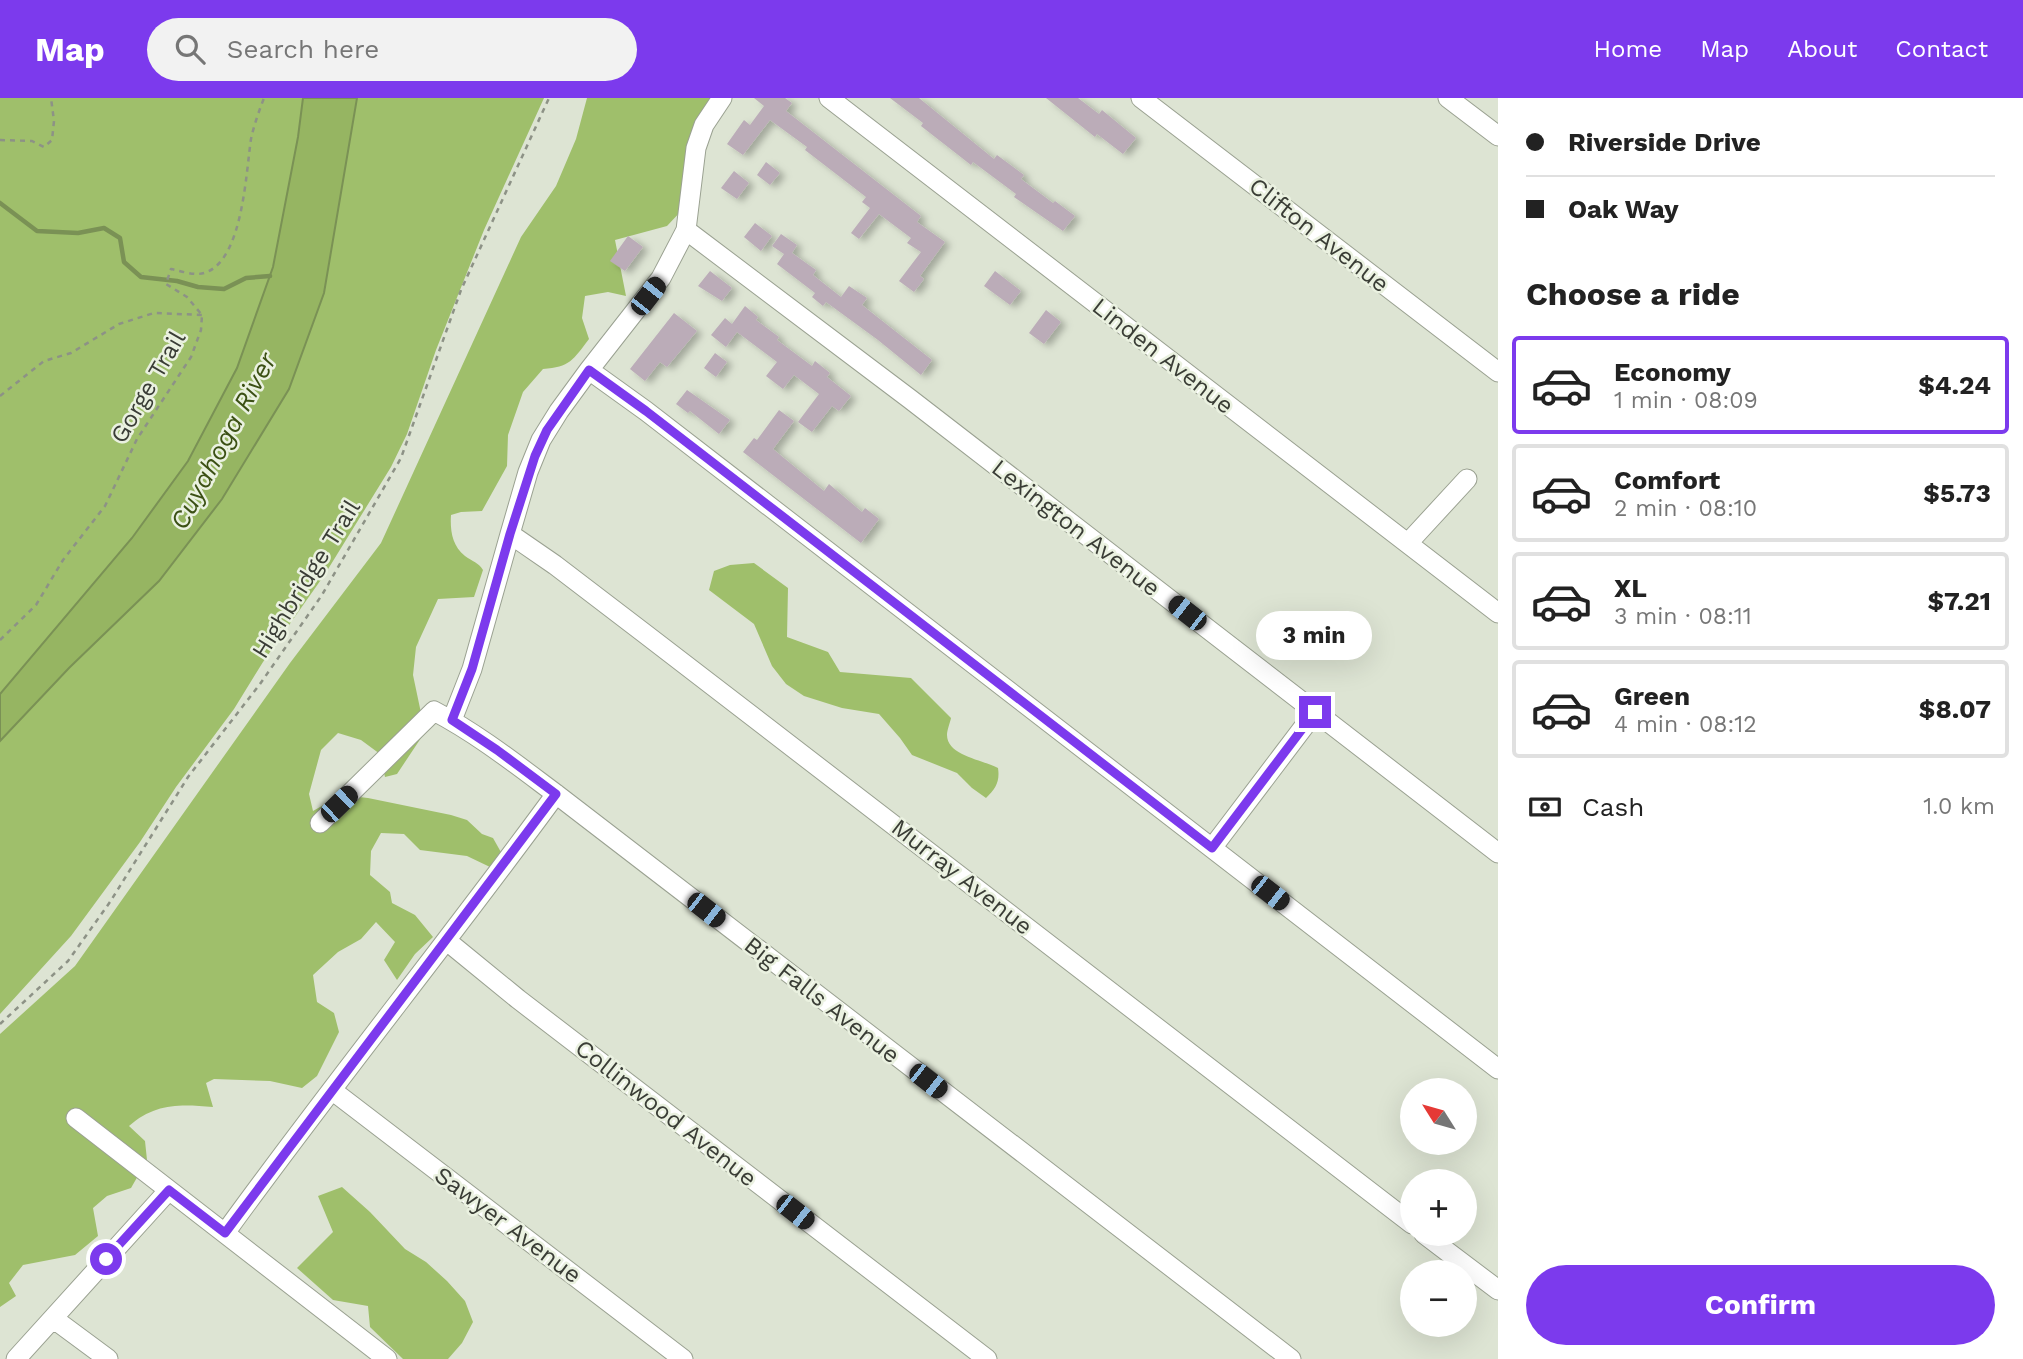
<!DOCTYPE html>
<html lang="en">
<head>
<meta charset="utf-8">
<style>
  body { margin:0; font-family:"Work Sans",sans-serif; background:#f2f2f2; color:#222; height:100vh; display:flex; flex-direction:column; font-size:26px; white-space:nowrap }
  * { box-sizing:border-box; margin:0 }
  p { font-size:23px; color:#767676 }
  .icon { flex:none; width:38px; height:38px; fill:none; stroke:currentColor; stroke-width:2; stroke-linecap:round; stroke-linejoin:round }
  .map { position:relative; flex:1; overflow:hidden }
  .sheet { display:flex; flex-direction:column; background:#fff; width:525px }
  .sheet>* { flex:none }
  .guide { display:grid; align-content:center; height:154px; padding:0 28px; background:#fff }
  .needle { width:46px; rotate:307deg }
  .buttons { position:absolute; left:1400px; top:980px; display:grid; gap:14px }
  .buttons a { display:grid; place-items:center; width:77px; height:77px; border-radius:50%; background:#fff; box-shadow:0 7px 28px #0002; font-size:35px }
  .end { position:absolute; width:32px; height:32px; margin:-16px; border:9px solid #7c3aed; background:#fff; box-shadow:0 0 0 4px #fff }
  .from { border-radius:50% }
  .bubble { position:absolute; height:49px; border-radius:24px; background:#fff; box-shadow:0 7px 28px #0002; font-size:23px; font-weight:700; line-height:49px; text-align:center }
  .car { position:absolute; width:21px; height:42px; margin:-21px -10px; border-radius:9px; box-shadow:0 0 5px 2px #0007; background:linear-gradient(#222 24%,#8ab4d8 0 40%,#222 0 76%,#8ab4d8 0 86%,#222 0) }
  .guide b { display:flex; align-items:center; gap:24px; height:66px; font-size:26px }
  .guide b+b { border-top:2px solid #e0e0e0 }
  .guide i { width:18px; height:18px; background:#222 }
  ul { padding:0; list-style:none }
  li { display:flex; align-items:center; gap:21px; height:98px; margin:0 14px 10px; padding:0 14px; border:4px solid #e0e0e0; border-radius:7px }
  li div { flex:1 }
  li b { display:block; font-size:26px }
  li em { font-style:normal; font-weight:700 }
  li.current { border-color:#7c3aed }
  li>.icon { width:63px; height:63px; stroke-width:1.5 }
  h2 { padding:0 28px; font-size:32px; line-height:84px }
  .pay { display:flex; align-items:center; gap:18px; height:77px; padding:0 28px; font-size:26px }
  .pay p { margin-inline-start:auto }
  .button { display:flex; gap:14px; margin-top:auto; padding:14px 28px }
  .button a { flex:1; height:80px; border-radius:42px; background:#7c3aed; color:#fff; font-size:28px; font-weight:700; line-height:80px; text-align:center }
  header { display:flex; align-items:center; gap:42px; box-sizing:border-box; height:98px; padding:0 35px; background:#7c3aed; color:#fff }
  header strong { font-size:33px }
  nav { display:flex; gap:38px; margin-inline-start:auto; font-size:24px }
  .search { width:490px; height:63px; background:#f2f2f2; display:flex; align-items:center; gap:18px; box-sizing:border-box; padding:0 24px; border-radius:38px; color:#767676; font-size:26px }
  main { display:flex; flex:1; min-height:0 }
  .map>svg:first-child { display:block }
</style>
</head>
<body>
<header>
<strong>Map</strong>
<div class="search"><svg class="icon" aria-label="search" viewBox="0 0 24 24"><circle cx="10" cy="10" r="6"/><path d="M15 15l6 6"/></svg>Search here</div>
<nav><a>Home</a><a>Map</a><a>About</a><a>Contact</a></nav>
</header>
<main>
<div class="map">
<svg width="1498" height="1261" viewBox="0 0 1498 1261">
  <defs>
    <filter id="shadow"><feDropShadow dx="5.5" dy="3" stdDeviation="3.5" flood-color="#0004"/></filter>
  </defs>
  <rect width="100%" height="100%" fill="#dde4d3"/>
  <!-- forest -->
  <path fill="#9fbf6b" d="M0,0h303l-5,39 -25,130 -36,101 -49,93 -56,77 -132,156z
    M357,0h187l-60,132 -48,120 -29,84 -16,33 -66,107 -62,88 -29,47 -58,78 -36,55 -69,94 -71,78v-273l69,-73 90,-87 63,-82 67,-110 35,-96z
    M587,0h124l-8,11 -11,27 -9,73 -16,17 -52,14 11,56 -18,-4 -23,4 -3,22 7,21c-16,21 -19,28 -46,30l-20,23 -15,43 -1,31 -25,45 -21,1 -10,3c-1,15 1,31 14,41 8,6 13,6 18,14l-9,27 -36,2 -22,48 -3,28 12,57 -28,42 -12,3 -5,-23 -19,-14 -23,-7 -17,17 -12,44 4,17 28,-16 27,3 83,17 16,5 15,14 11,4 9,16 -12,13 -23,-11 -47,-6 -16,-16 -23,-1 -10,18 -1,24 20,17 2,11 23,12 18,22 -18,17 -18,26 -13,-20 11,-18 -19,-20 -15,17 -23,13 -25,23 4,27 17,11 5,19 -22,44 -15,12 -32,-7 -56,-2 -8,4 7,24c-33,-3 -58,-4 -84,19l16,15 2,19 -16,28 -24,8 -14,12 5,28 -23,19 -52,10 -14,18 7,13 -16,11v-273l75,-68 215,-303 91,-120 140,-306 35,-51 20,-47z
    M754,465l34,25 -1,49 41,15 12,20 71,6 40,40c-1,5 -4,12 -4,17 0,21 37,25 51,33 2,13 -2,21 -12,30l-14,-10 -15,-15 -45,-18 -12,-17 -21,-24 -37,-6 -38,-12 -18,-12 -14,-18 -18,-42 -45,-34 5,-19 16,-6z
    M342,1089l28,25 35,37 21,13 21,19 18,20 8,21 -11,21 -14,16h-45l-33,-32 -2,-21 -35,-6 -36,-32 36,-36 -15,-36z"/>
  <!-- water -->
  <path fill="#96b562" stroke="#7a9155" stroke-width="2" d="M303,0h54l-33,195 -35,96 -67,110 -63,82 -90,87 -69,73v-47l132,-156 56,-77 49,-93 36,-101 25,-130z"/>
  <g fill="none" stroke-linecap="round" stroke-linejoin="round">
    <!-- stream -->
    <path stroke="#7a9155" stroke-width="4.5" d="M0,105l37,28 41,2 26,-5 16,10 4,24 17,15 36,4 21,6 26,2 22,-11 24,-2"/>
  </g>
  <!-- building -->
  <path fill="#bbacb8" filter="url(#shadow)" d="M754,0h31l7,5 -6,8 135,105 -4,6 28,20 -25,34 4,3 -10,13 -15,-11 22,-29 -14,-9 4,-5 -32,-24 -20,25 -8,-6 19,-25 -8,-6 4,-5 -61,-47 2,-3 -37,-27 -27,35 -16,-11 17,-24 6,5 14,-19z
    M890,0h29l75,61 3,-4 27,20 -3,4 32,24 2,-2 20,15 -12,15 -49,-34 2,-3 -43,-32 -2,3 -50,-39 2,-3z
    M1046,0h32l21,16 3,-4 34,28 -13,16 -26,-20 -2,3z
    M766,64l14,11 -10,12 -13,-10z
    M734,73l15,12 -12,16 -16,-11z
    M755,125l17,13 -11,15 -17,-14z
    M781,136l16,11 -5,8 24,17 -3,5 28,22 8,-11 18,12 -5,7 70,55 -11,15 -43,-35 -52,-38 -3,4 -11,-9 3,-4 -38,-29 7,-10 -12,-8z
    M628,138l15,11 -18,24 -15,-10z
    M710,173l22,17 -10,13 -24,-15z
    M995,173l26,20 -11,14 -26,-19z
    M745,208l13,11 -2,3 23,17 -2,3 35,26 3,-5 15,12 -3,4 24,19 -12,15 -7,-5 -20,26 -14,-10 21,-28 -25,-19 -11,14 -17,-13 11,-14 -40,-30 -11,15 -15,-12 14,-17 7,6z
    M1046,212l15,12 -17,22 -15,-11z
    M674,215l23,18 -30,36 -7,-5 -15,19 -15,-12z
    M715,255l12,9 -11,15 -12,-9z
    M687,292l43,30 -11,14 -29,-23 -2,2 -12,-9z
    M779,312l15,11 -21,28 51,42 5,-7 33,28 3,-4 14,11 -18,24 -118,-91 11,-14 3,2z"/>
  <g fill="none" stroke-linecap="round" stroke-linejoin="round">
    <defs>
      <path id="minor" d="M829,0l669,515
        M1141,0l357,274
        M1448,0l50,38
        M686,132l224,169 588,454
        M589,272l57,41 852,658
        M510,436l45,31 89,68 768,591
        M1408,445l59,-64
        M452,622l20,-51 38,-135 18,-62 13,-32 18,-29 30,-41 72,-92 25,-48 10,-82 8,-23 18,-27
        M320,725l114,-112c44,23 83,54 122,83l735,565
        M1212,750l103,-136
        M447,843l71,58 469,360
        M333,993l350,268
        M76,1020l311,241
        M225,1135c107,-148 223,-291 331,-439
        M1424,1136l74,56
        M54,1221l54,40
        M16,1261l153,-169"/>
    </defs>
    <!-- minor casing -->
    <use href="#minor" stroke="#9aa191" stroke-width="21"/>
    <!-- path -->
    <path stroke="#8d9286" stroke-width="2.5" stroke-dasharray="5 5" stroke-linecap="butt" d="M0,42l32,1 12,6 8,-7 2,-19 -3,-23
      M0,298l44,-35 27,-8 48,-29 35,-11 48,2
      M0,542l36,-35 27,-45 42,-54 32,-67 54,-82 10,-27 1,-15 -15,-18 -21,-13 5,-15c11,2 25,8 36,3 36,-15 39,-100 44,-133 3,-14 8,-28 13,-41
      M0,926l68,-63 42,-59 78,-125 72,-93 62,-89 79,-137 60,-168 88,-192"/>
    <!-- minor -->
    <use href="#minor" stroke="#fff" stroke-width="19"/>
  </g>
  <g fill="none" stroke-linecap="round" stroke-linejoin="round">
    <!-- route -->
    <path stroke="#7c3aed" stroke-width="9" d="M106,1161l63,-69 56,43 331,-439 -59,-44 -45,-30 20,-51 38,-135 25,-78 12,-26 42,-60 57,41 566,437 103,-136"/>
  </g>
  <g text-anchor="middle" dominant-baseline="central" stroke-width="5" stroke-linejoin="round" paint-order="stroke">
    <!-- street labels -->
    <g font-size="24" fill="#3a3d36" stroke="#eaf1e0">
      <text transform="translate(1319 137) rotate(38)">Clifton Avenue</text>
      <text transform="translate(1163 258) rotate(38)">Linden Avenue</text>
      <text transform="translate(148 289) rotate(-60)">Gorge Trail</text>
      <text transform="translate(1076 430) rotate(38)">Lexington Avenue</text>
      <text transform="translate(306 481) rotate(-58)">Highbridge Trail</text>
      <text transform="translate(962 779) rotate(38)">Murray Avenue</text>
      <text transform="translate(822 902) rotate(38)">Big Falls Avenue</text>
      <text transform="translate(666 1015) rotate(38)">Collinwood Avenue</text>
      <text transform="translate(508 1127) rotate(37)">Sawyer Avenue</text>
    </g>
    <!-- water labels -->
    <g font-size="26" font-style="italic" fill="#3b5014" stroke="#eaf1e0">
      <text transform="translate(223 343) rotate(-62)">Cuyahoga River</text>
    </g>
  </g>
</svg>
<div class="buttons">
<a><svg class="needle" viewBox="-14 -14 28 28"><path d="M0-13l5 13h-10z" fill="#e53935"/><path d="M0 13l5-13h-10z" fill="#767676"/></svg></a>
<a>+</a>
<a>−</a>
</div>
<i class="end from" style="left:106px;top:1161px"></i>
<i class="end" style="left:1315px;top:614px"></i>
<div class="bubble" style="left:1256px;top:513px;width:116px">3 min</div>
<i class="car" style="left:648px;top:198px;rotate:38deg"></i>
<i class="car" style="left:1187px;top:515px;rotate:308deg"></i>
<i class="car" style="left:339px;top:706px;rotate:46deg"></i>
<i class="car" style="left:1270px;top:795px;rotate:128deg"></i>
<i class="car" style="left:706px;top:812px;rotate:128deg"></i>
<i class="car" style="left:928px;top:983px;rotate:128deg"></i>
<i class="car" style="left:795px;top:1114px;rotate:128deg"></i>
</div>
<section class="sheet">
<div class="guide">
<b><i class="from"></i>Riverside Drive</b>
<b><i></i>Oak Way</b>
</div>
<h2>Choose a ride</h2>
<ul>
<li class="current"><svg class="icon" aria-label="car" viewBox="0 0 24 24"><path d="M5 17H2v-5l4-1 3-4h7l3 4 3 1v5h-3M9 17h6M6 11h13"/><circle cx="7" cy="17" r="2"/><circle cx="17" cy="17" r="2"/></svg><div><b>Economy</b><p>1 min · 08:09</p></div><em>$4.24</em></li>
<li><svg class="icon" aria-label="car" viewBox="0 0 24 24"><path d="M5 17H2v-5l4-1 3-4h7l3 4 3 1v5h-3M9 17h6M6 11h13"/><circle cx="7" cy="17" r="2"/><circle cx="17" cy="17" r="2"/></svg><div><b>Comfort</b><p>2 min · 08:10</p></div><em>$5.73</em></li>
<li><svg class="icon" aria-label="car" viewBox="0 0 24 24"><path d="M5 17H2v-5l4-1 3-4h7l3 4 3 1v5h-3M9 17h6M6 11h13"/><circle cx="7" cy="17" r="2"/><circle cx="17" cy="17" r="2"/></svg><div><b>XL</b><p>3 min · 08:11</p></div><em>$7.21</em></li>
<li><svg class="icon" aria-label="car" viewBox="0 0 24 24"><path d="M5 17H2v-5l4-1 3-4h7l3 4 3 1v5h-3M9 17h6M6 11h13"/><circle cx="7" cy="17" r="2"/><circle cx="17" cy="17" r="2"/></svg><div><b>Green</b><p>4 min · 08:12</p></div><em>$8.07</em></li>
</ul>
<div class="pay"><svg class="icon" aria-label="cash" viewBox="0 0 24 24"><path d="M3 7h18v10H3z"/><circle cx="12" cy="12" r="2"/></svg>Cash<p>1.0 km</p></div>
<div class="button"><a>Confirm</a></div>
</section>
</main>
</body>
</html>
